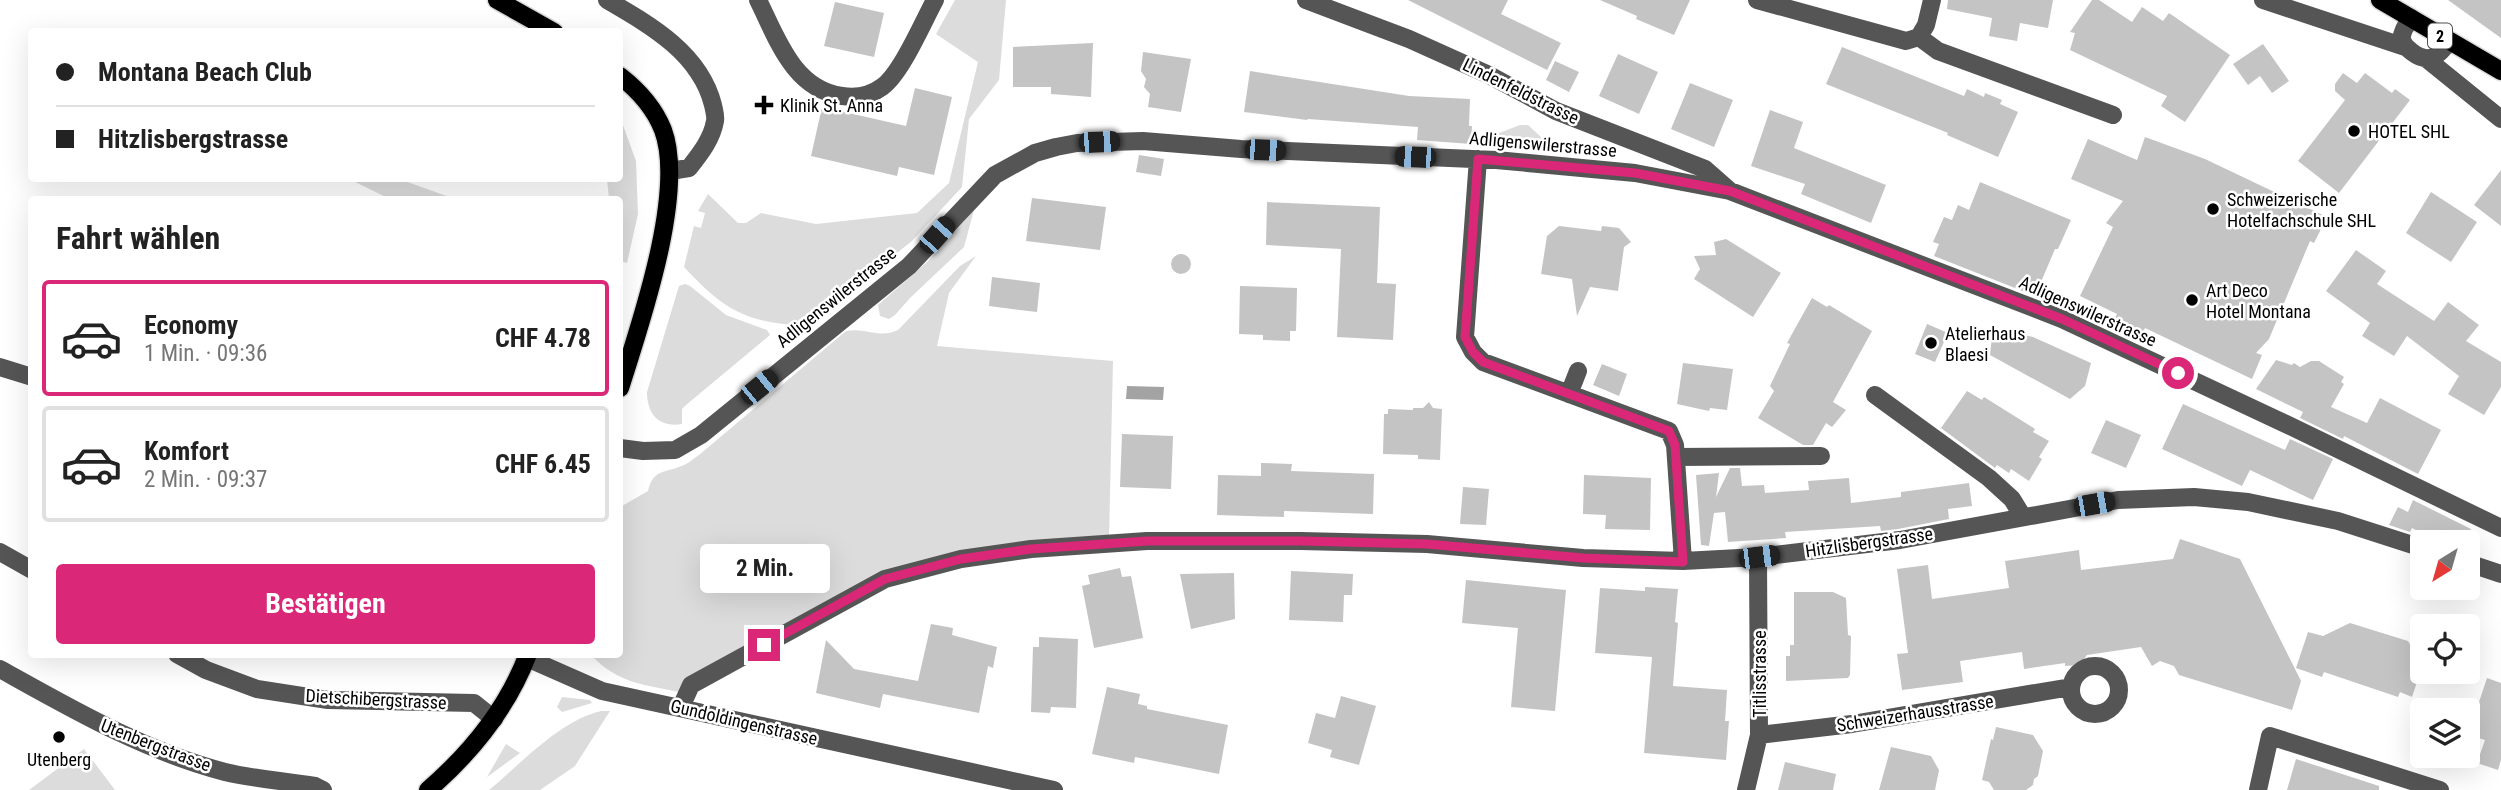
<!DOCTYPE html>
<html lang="de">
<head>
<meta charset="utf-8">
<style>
  body { margin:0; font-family:"Roboto Condensed",sans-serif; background:#f6f6f6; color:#222; height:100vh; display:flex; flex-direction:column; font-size:26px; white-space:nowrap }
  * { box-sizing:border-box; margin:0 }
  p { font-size:23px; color:#767676 }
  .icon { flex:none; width:38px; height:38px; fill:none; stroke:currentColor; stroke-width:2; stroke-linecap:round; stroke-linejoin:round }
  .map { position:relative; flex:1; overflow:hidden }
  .sheet { position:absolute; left:28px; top:196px; width:595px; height:462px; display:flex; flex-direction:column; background:#fff; border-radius:7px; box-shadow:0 7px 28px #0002 }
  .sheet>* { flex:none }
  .banner { position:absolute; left:28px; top:28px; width:595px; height:154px; border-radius:7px; box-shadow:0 7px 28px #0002; display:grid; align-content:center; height:154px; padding:0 28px; background:#fff }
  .needle { width:46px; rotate:217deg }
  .fabs { position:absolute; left:2410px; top:530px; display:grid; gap:14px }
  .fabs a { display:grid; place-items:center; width:70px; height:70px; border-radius:7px; background:#fff; box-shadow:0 7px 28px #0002; font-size:35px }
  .end { position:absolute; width:32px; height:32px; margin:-16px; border:9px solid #db2777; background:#fff; box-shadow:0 0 0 4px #fff }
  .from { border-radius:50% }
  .bubble { position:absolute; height:49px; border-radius:7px; background:#fff; box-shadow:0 7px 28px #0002; font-size:23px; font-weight:700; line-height:49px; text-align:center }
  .car { position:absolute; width:21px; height:42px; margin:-21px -10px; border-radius:9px; box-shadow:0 0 5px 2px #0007; background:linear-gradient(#222 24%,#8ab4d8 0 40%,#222 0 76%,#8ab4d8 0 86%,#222 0) }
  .banner b { display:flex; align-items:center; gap:24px; height:66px; font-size:26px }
  .banner b+b { border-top:2px solid #e0e0e0 }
  .banner i { width:18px; height:18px; background:#222 }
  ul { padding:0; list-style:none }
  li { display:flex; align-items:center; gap:21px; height:116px; margin:0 14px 10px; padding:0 14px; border:4px solid #e0e0e0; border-radius:7px }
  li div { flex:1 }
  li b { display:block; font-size:26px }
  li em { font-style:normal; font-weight:700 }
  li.current { border-color:#db2777 }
  li>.icon { width:63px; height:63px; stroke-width:1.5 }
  h2 { padding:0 28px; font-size:32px; line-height:84px }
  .primary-button { display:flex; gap:14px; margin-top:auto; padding:14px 28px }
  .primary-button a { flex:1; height:80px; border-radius:7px; background:#db2777; color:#fff; font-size:28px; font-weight:700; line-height:80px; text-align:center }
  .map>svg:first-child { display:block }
</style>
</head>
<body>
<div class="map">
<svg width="2501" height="790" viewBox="0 0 2501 790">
  <rect width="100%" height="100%" fill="#fff"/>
  <!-- green -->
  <path fill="#dcdcdc" d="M955,0h51l-7,80 -30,39 -7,68 -50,54 -107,85c-60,-4 -80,-15 -121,-59l10,-41 7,2 4,-15 -7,-2 10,-17 30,29h8l15,-10 55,11 101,-11 32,-30 29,-121 -42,-28z
    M620,117l16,44 2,53 -11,49 -7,-2v-61l-11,-1 -2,-20 13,-1z
    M1520,125h8l13,12v7l-7,4 -26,-3 -4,-5h-5v-7z
    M349,179h50l56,20h-65z
    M974,210l-10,37 -54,51 -15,17 -6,4 -9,-3 -2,-11 50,-44z
    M976,256l-27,37 -12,53 176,15 -4,178 -181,22 -244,132c-40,-9 -64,-8 -93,-38l29,-1v-145l2,-3 26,-15c5,-23 19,-18 36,-26 5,-2 10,-7 15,-10l147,-124c19,-4 34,8 52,-1l62,-64z
    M685,284l5,2 36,29 41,15 3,5 -84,70 -4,4v15c-23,4 -35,-10 -35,-32l32,-106z
    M562,697l28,3 2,3 -30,9 -5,-5z
    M601,711h9l-35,55 -35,24h-51c33,-27 70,-69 112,-79z
    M506,744l14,9 -33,24z
    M84,749l31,41h-86z"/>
  <!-- water -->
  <path fill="#a3a3a3" d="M1127,386l37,1 -1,13 -37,-1z"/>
  <!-- building -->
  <path fill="#c4c4c4" d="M1408,0h100l-7,14 60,29 -14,27z
    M1600,0h90l-16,35 -38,-16 1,-3z
    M1948,0h105l-5,28 -28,-5 -3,18 -28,-5 3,-18 -45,-9z
    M2092,0h7l33,22 10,-15 21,14 6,-8 61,42 -45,67 -24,-16 6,-10 -97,-46 5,-17 -5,-1z
    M2448,0h53v38z
    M835,2l49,11 -10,44 -50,-11z
    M1093,43l-2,54 -40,-3v-7h-38v-40z
    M2263,44l26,37 -17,12 -12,-17 -12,9 -15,-21z
    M1842,47l122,49 3,-7 17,8 1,-4 17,7 -2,4 18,8 -20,45 -51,-22 1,-2 -122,-49z
    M1143,52l48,7 -10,53 -33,-5 2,-13 -6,-7 2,-8 -5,-8z
    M1618,54l40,18 -19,42 -40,-18z
    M1555,61l24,11 -10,20 -23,-12z
    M1250,71l159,25 61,3 -1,27h3l-1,18 -54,-4 1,-13 -110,-8 -1,1 -63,-8z
    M2343,73l14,10 8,-10 27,20 3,-4 15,11 -71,93 -41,-32 47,-61 -10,-9v-7z
    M1690,83l43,17 -19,47 -43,-18z
    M915,88l37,9 -18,78 -35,-8 -2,9 -86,-20 11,-49 84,19z
    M1770,110l33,12 -9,26 92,37 -15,38 -70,-29 4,-10 -54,-18z
    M2145,137l60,22 122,58 -13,26 -4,-2 -41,98 -13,14 6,2 -10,24 -107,-51 -4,9 -29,-13 5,-10 -37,-18 33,-69 -7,-4 17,-22 -52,-22 17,-40 49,21z
    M1139,155l25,4 -3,17 -25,-4z
    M2501,170v56l-27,-21z
    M1980,182l91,38 -13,29h-3l-20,47 -101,-40 5,-12 -6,-2 11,-25 8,3 6,-15 11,5z
    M2431,192l46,30 -26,40 -45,-29z
    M1032,198l74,9 -6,43 -74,-9z
    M1267,202l113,5 -3,76 19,1 -3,56 -56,-3 4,-88 -75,-4z
    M1559,226l42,5 1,-5 17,2 12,14 -7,5 -6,44 -28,-4 -13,29 -5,-37 -31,-5 6,-38z
    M1726,239l55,34 -28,44 -59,-38 6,-10 -6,-13 22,-1 -2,-13z
    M2356,250l30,21 -9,13 57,37 14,-19 31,23 -13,16 35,21v25l-17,28 -36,-21 11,-18 -52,-40 -13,20 -32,-20 8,-13 -44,-32z
    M1171 264a10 10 0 1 1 20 0a10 10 0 1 1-20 0Z
    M992,277l48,6 -3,29 -48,-6z
    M1240,286l57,2 -1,43h-6v10l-27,-1v-5l-24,-1z
    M1812,298l15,9 2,-2 43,26 -39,71 13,8 -14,17 -6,-4 -13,22h-10l-45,-27 16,-27 -4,-5 20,-42 -3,-1z
    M1927,324l21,9 -13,29 -20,-8z
    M1993,328l40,9 58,26 -6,23 -15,13 -80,-44z
    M2276,360l16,5 2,-2 6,4 11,-6h8l25,16 -3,5 3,2 -13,23 36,16 13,-25 61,32 -23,44 -74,-38 -1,3 -43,-21 3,-6 -47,-23z
    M1683,363l50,6 -6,41 -17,-2 -1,3 -32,-7z
    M1602,364l25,10 -8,22 -26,-11z
    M1967,391l15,9 2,-3 51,32 -2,3 16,9 -10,16 3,2 -13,22 -18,-12 -2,4 -12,-8 -2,3 -54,-40z
    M1429,402l4,6 9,1 -2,51 -22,-1v-4l-35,-1 1,-40h4v-5l25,1v-2h10z
    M2183,404l102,46 5,-11 43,20 -20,41 -63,-30 -8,16 -80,-37z
    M2106,420l35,15 -15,33 -35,-15z
    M1122,434l51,2 -2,53 -51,-2z
    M1261,463l31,1 -1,7 83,3 -1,40 -89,-3v6l-67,-2 1,-40 43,1z
    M1730,468h10l2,18 22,-1 1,8 44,-3 -1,-9 41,-3 2,25 50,-6v-5l68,-9 3,23 -24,3 1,10 -51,10 -17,2 -1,-5 -95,6 1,6 -58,4 -3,-30 -11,1 -5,33 -8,-1 -5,-70 23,-2 -3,24z
    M1584,475l67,3 -1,52 -45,-1 1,-14 -23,-1z
    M1463,487l26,2 -3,36 -26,-1z
    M2413,500l58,29 -1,2 9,12 -29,-1 -14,-6 -5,2 -19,-10 -2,4 -21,-7 9,-18 10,5z
    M2180,539l60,20 61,122 -9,29 -113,-35 -5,-9 -14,-5 -8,5 -11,-19 -54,8 -7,10 -15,1v-3l-41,6 -2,-17 -62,9 3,21 -61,8 -5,-36 11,-1 -11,-84 31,-4 4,34 77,-11 -4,-27 74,-11 2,20 92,-11z
    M1120,568l2,9 9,-1 12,62 -49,10 -12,-62 8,-2 -2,-9z
    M1291,571l62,3 -1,21h-8l-1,27 -54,-2z
    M1234,573l1,46 -44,10 -11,-55z
    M1466,580l100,10 -11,121 -44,-4 7,-79 -56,-5z
    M1645,587l33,2 -3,33 3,1 -5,63 54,4 -2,31h4l-3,39 -82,-7 8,-96 -57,-4 5,-65 45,3z
    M1794,592h39l13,6 2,37 3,1 -1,39 -2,3 -62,3v-25h4v-11h4z
    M2350,623l58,18 10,16 4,2v8l-10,30 -12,-5 -2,5 -74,-25 -2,5 -26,-9 12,-36 15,4z
    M931,624l22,4 -1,7 45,12 -4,21 -5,-2 -9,47 -96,-19 -3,14 -64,-15 10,-53 28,29 64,12z
    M1039,637l39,2 -2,69 -25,-1 -1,6 -19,-1 2,-65h6z
    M2487,678l14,5v77l-3,10 -21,-7 8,-23 -17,-5z
    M1107,687l33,7 -2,10 9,2v3l81,16 -9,49 -84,-17 -1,6 -42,-9z
    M1341,696l35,10 -17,59 -29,-8 2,-7 -24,-7 8,-30 19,5z
    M1996,727l37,8 10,16 -5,25 -4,3 -1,6 -7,5h-32l-5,-8 -7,-2 9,-41 2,1z
    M1891,747l40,9 8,14 -4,20h-56z
    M2296,759l83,27v4h-92z
    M1785,762l51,12 -3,16h-55z"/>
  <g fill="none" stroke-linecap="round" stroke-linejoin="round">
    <defs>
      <path id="major" d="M497,0l57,32
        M2380,0l121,71
        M620,76c18,14 34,31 43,54 23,62 -23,195 -43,258
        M428,790c44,-38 79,-81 100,-136"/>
    </defs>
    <!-- major casing -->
    <use href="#major" stroke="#dbdbdb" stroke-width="21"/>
    <!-- minor -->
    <path stroke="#555" stroke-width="18" d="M607,0c43,25 93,53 106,105 1,5 3,11 2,16 -3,18 -15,33 -26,47l-19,3
      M758,0c19,38 35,89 84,96 14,2 28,0 40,-9 19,-13 41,-65 53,-87
      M1306,0l103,39 80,36 67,36 149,58 25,22
      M1757,0l149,41 13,-4 7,-12 6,-25
      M2263,0l142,47
      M2411,18c-4,6 -10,14 -9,21 1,6 6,10 10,13 17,13 27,4 37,-11
      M1919,37l19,14 175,64
      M2428,60l73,59
      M1478,159l-13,178 8,15 10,10 186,69 6,14 8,116
      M0,367l32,10
      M1569,394l9,-23
      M1875,395l114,83 23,21 11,18
      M620,448l23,3 32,-1 26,-15 208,-169 86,-91 40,-22 21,-6 21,-4 66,-2 98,8 255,11 139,13 95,18 332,128 226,106 213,103
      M1676,457l145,-1
      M0,552l32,18
      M2468,563l33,11
      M177,654l29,16 51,19 71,11 146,3 20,16
      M527,658l75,33 452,99
      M2071 690a24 24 0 1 1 48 0a24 24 0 1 1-48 0Z
      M0,669c72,40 144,82 225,103 29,7 60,9 90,14l8,4
      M681,707l10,-22 194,-106 76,-20 70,-10 116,-8h154l126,3 156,14 100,3 75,-4 142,-17 218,-40 76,-3 54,5 90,19 84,27
      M1759,735l93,-11 219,-37
      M1746,790l13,-55 -1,-178
      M2258,790l12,-54 170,54"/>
    <!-- major -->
    <use href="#major" stroke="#000" stroke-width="18"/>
  </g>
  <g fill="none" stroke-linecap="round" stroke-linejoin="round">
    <!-- route -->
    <path stroke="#db2777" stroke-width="9" d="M764,645l121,-66 76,-20 70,-10 116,-8h154l126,3 156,14 100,4 -8,-117 -6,-14 -186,-69 -10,-10 -8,-15 13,-178 157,14 95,18 332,128 116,54"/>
  </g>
  <!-- markers -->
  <g fill="#000" stroke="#fff" stroke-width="2.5">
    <path d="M760.5 94.5h7v7h7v7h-7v7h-7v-7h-7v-7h7z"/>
    <circle cx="2354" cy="131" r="7"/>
    <circle cx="2213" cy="209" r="7"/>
    <circle cx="2192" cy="300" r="7"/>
    <circle cx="1931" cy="343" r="7"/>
    <circle cx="59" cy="737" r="7"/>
  </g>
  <g text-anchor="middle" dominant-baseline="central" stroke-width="5" stroke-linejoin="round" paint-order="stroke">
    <!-- shield labels -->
    <rect fill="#fff" stroke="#4c4c4c" stroke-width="2" x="2428" y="23.5" width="24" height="25" rx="5"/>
    <g font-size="16" font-weight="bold" fill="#000">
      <text x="2440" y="36">2</text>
    </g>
    <!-- street labels -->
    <g font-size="18" fill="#000" stroke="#fff">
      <text transform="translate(1521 91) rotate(26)">Lindenfeldstrasse</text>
      <text transform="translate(1543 144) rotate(5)">Adligenswilerstrasse</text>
      <text transform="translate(836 297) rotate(-39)">Adligenswilerstrasse</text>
      <text transform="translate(2088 311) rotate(24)">Adligenswilerstrasse</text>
      <text transform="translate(1869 542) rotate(-8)">Hitzlisbergstrasse</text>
      <text transform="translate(1759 674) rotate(-90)">Titlisstrasse</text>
      <text transform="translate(376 699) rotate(3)">Dietschibergstrasse</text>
      <text transform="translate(1915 713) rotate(-9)">Schweizerhausstrasse</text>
      <text transform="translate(744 722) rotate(13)">Gundoldingenstrasse</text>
      <text transform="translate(156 745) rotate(21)">Utenbergstrasse</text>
    </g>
    <!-- poi labels -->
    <g font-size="18" fill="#000" stroke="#fff" text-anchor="start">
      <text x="780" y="105">Klinik St. Anna</text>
      <text x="2368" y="131">HOTEL SHL</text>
      <text x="2227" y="199">Schweizerische<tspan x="2227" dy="21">Hotelfachschule SHL</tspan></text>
      <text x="2206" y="290">Art Deco<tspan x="2206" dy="21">Hotel Montana</tspan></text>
      <text x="1945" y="333">Atelierhaus<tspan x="1945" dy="21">Blaesi</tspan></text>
      <text x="59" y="759" text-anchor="middle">Utenberg</text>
    </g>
  </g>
</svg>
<div class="fabs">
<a><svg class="needle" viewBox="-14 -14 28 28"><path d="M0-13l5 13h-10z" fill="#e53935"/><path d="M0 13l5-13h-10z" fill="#767676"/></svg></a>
<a><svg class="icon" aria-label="locate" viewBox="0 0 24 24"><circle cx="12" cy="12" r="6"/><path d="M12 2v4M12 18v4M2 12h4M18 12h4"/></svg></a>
<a><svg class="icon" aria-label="layers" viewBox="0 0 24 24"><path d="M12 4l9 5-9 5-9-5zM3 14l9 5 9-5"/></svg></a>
</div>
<i class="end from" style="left:2178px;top:373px"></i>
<i class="end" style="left:764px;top:645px"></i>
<div class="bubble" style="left:700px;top:544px;width:130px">2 Min.</div>
<i class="car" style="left:1099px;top:142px;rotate:88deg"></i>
<i class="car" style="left:1265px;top:150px;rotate:92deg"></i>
<i class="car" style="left:1415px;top:157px;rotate:272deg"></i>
<i class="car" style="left:937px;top:235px;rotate:42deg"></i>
<i class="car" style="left:759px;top:387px;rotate:51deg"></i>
<i class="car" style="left:2094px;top:504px;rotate:80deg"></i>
<i class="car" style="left:1759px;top:557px;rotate:83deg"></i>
<div class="banner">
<b><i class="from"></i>Montana Beach Club</b>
<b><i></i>Hitzlisbergstrasse</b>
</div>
<section class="sheet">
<h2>Fahrt wählen</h2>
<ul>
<li class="current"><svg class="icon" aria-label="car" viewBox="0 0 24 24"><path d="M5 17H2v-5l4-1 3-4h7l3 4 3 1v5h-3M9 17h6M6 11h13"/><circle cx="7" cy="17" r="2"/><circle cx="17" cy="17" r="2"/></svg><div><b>Economy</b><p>1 Min. · 09:36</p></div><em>CHF 4.78</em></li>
<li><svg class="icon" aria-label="car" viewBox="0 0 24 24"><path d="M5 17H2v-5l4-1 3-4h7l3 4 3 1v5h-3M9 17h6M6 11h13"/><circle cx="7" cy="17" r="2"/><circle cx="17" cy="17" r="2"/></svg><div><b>Komfort</b><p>2 Min. · 09:37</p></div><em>CHF 6.45</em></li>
</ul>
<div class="primary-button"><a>Bestätigen</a></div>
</section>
</div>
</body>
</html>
